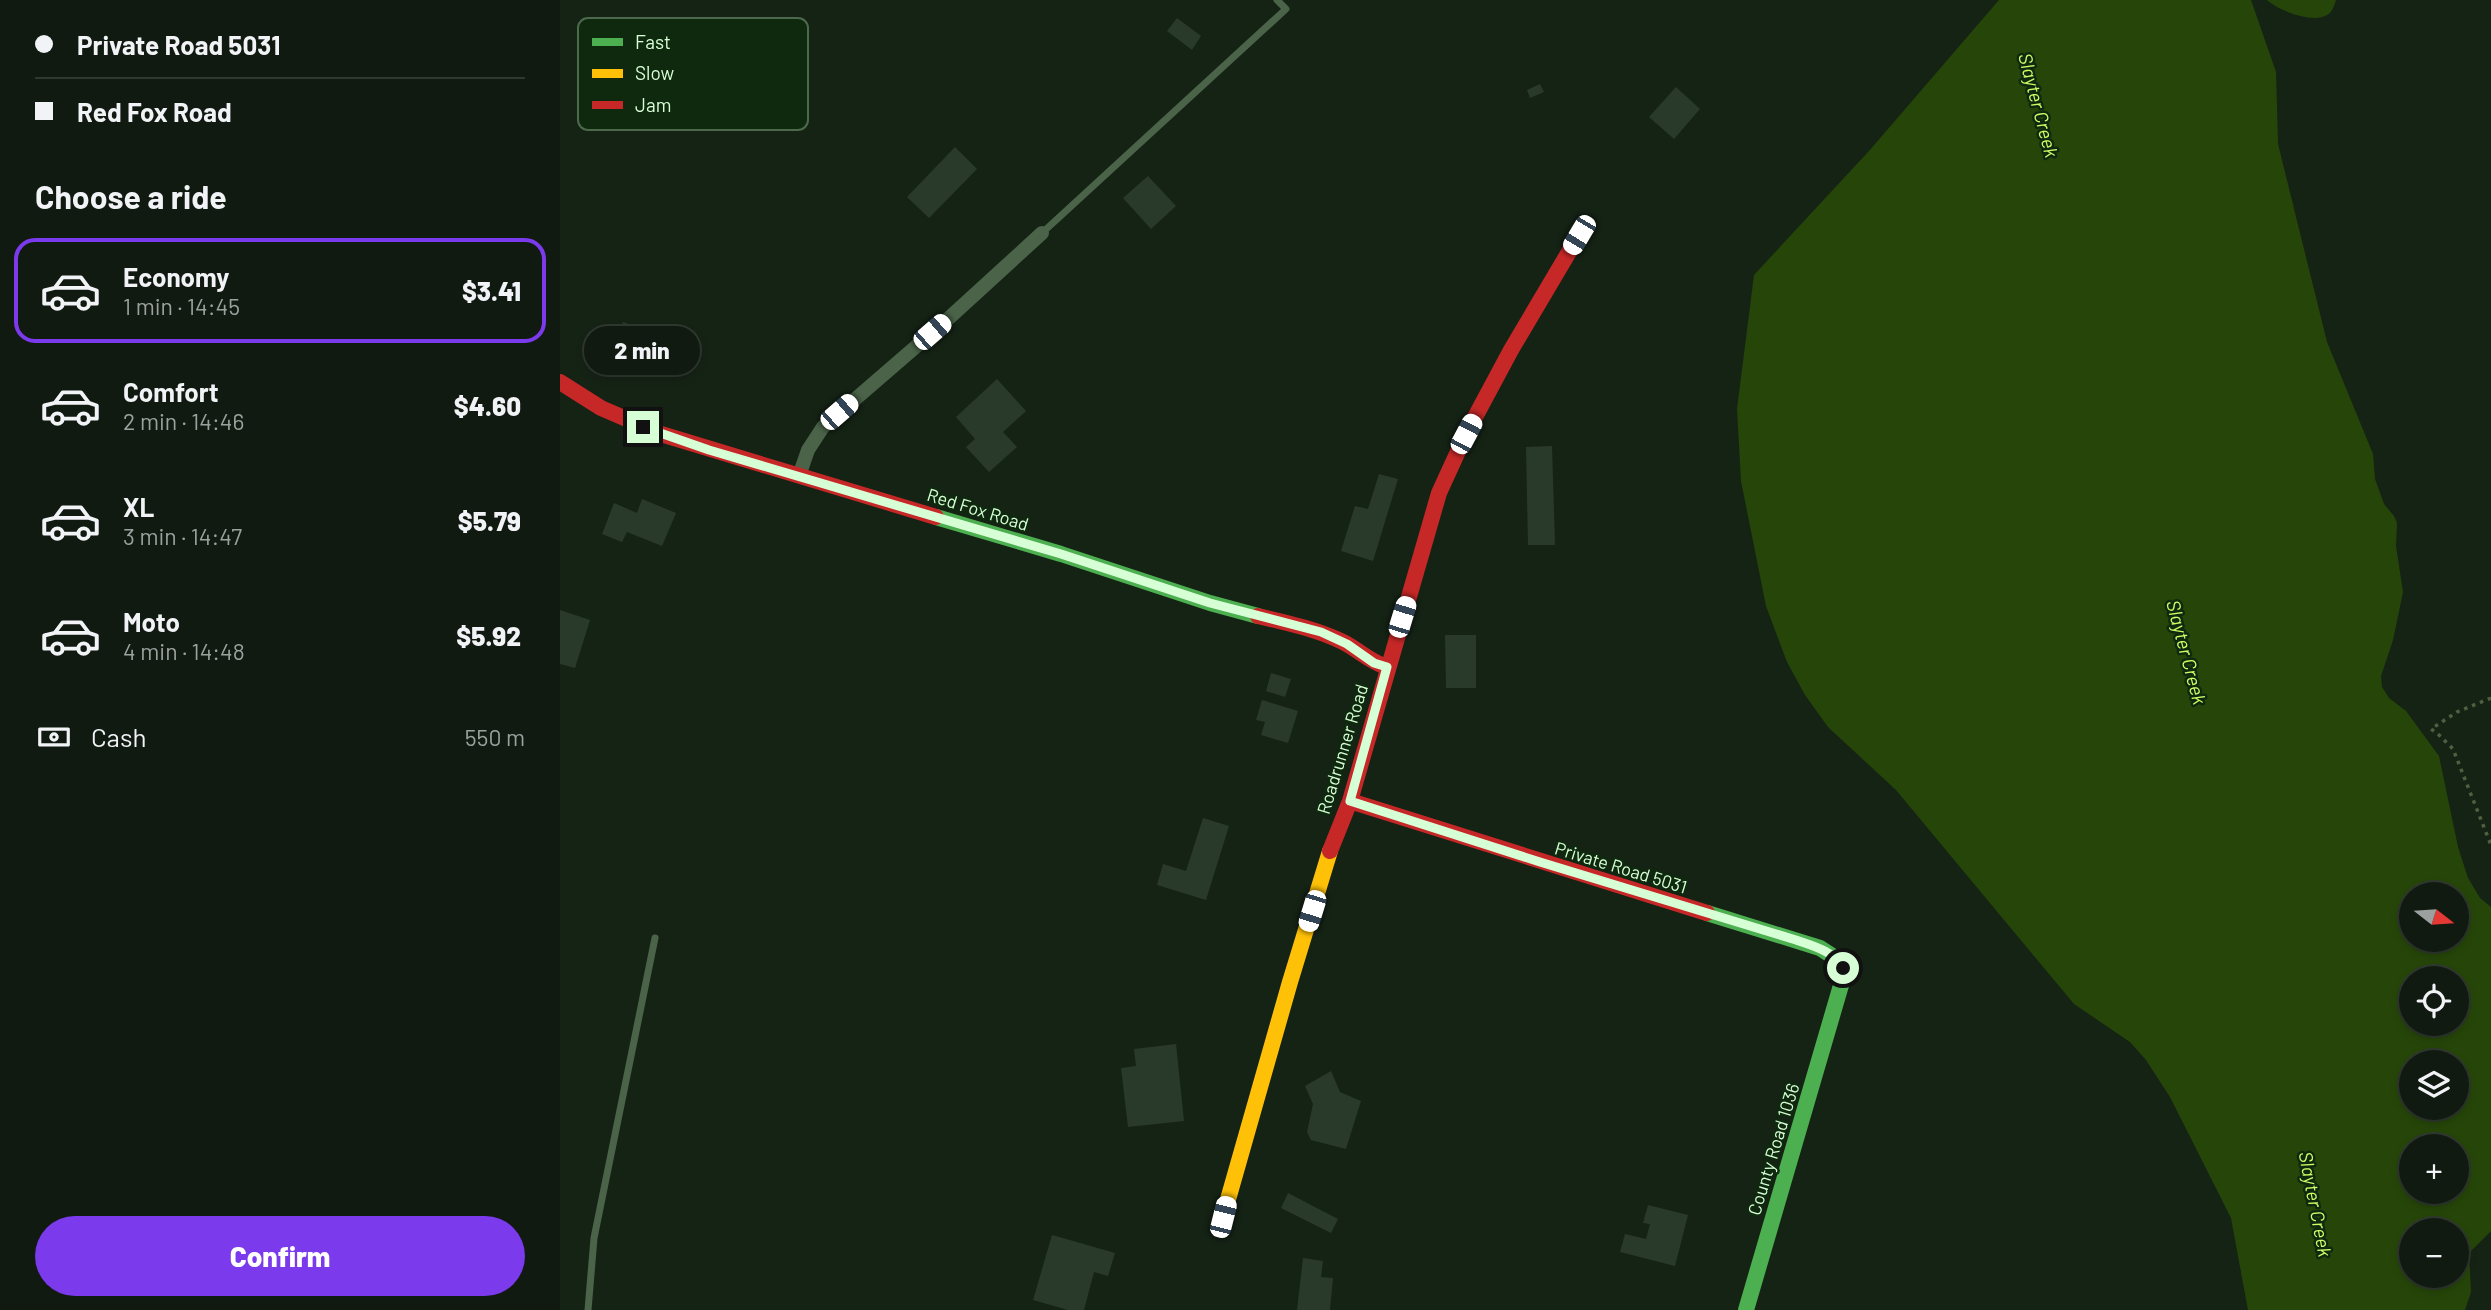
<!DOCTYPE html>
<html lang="en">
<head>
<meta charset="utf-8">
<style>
  body { margin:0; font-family:Barlow,sans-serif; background:#1e271e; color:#f1f3f6; height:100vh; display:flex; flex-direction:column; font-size:26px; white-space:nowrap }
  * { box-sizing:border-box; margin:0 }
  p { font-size:23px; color:#9ca19f }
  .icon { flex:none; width:38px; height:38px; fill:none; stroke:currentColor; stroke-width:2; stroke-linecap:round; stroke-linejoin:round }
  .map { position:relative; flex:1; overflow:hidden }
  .panel { display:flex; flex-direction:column; background:#101a10; width:560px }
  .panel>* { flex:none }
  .guide { display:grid; align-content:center; height:154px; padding:0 35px; background:#101a10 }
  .needle { width:46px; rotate:107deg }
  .controls { position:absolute; left:1839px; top:882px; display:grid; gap:14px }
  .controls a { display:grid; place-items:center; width:70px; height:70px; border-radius:50%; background:#101a10; box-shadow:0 4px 10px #0003,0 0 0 2px #303830; font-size:35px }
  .end { position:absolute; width:32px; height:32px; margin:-16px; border:9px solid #d7ffd6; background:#111; box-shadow:0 0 0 4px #111 }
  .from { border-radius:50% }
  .bubble { position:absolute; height:49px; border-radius:24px; background:#101a10; box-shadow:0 4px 10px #0003,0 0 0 2px #303830; font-size:23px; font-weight:800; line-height:49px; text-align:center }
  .car { position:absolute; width:21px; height:42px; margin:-21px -10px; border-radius:9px; box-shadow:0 0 5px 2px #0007; background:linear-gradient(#fff 24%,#345 0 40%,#fff 0 76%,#345 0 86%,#fff 0) }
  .guide b { display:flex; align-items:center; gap:24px; height:66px; font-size:26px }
  .guide b+b { border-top:2px solid #303830 }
  .guide i { width:18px; height:18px; background:#f1f3f6 }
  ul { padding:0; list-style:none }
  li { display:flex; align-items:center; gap:21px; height:105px; margin:0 14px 10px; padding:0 21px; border:4px solid transparent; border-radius:21px }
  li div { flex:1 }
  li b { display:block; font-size:26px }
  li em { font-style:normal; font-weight:800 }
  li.selected { border-color:#7c3aed }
  li>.icon { width:63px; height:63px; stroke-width:1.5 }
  h2 { padding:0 35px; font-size:32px; line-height:84px }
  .pay { display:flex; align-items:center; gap:18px; height:77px; padding:0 35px; font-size:26px }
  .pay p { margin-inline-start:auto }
  .primary-button { display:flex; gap:14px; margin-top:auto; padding:14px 35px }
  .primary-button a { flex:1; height:80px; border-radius:42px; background:#7c3aed; color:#fff; font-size:28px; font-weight:800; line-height:80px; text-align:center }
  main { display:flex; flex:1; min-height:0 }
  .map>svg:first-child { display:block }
</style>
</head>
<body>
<main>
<section class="panel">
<div class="guide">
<b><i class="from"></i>Private Road 5031</b>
<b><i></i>Red Fox Road</b>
</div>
<h2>Choose a ride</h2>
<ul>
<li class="selected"><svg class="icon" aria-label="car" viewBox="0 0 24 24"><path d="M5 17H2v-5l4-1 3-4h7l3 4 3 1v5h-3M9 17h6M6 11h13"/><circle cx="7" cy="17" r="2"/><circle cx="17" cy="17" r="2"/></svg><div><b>Economy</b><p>1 min · 14:45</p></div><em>$3.41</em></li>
<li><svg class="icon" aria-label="car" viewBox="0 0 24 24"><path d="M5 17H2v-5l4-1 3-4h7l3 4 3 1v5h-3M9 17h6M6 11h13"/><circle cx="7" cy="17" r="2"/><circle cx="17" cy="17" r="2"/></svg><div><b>Comfort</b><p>2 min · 14:46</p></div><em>$4.60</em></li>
<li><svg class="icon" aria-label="car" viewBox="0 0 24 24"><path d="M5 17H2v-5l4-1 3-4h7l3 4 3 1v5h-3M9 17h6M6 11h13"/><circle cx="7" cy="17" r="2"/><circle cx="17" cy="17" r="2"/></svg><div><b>XL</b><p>3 min · 14:47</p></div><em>$5.79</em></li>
<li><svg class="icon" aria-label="car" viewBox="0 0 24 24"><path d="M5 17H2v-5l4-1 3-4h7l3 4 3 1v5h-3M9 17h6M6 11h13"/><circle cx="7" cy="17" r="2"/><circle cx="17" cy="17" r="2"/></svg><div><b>Moto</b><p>4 min · 14:48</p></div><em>$5.92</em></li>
</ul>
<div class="pay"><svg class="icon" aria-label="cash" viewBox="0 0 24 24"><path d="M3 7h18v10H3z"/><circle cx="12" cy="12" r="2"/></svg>Cash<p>550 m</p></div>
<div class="primary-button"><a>Confirm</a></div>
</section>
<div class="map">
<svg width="1931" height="1310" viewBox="0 0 1931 1310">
  <rect width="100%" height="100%" fill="#152315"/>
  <!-- water -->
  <path fill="#264609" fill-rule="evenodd" d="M1439,0h252l25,72 2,72 49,198 46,112 2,25 9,25 10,12 3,7 -1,23 7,46 -10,48 -12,36 1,11 7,11 17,13 33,45 19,91 10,31 12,20 11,9v324l-22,22 2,39 -6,18h-217l-17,-92 -61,-121 -24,-37 -16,-18 -56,-38 -178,-214 -68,-63 -23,-32 -18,-33 -21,-56 -25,-125 -4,-72 17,-134 115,-124zM1852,894h45v46h-45zM1852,978h45v46h-45zM1852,1062h45v46h-45zM1852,1146h45v46h-45zM1852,1230h45v46h-45z
    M1707,0h69c-2,5 -3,12 -9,15 -15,9 -49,-5 -60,-15z"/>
  <!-- building -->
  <path fill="#2a3a2a" d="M617,18l24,18 -9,14 -25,-19z
    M980,84l4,8 -14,6 -3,-8z
    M1116,87l24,22 -26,30 -25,-22z
    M395,147l22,22 -48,49 -22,-21z
    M588,176l28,30 -25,23 -28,-31z
    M63,322l43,15 -7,23 -12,-4 -5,16 -32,-11z
    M437,379l29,32 -23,21 14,15 -28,25 -23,-25 9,-8 -19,-22z
    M992,446l3,99h-27l-2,-98z
    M819,474l19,5 -25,82 -32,-10 14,-45 13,3z
    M82,499l34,14 -14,33 -35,-14 -5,10 -20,-8 12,-31 23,10z
    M0,610l30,10 -15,48 -15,-4z
    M885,635h31v53h-30z
    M711,673l20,6 -6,18 -19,-6z
    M702,700l36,11 -10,32 -27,-8 4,-13 -9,-2z
    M643,818l26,8 -23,74 -49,-15 6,-21 23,7z
    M616,1044l8,77 -56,6 -7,-59 15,-2 -2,-17z
    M771,1071l9,21 21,9 -15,48 -35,-9 -4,-8 6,-28 -8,-18z
    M728,1193l50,26 -7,14 -50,-25z
    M1088,1205l40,10 -13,51 -55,-14 5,-18 21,5 4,-15 -7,-1z
    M492,1235l63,18 -7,23 -14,-4 -10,38h-16l-35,-10z
    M743,1258l20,3 -2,16 12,1 -3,32h-33z"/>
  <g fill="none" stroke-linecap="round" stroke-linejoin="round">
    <!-- path -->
    <path stroke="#515e40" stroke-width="3.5" stroke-dasharray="3.5 5" stroke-linecap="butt" d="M1931,698l-34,14 -26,17 7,5 15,15 38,96"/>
    <!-- lane -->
    <path stroke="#4b6449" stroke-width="7" d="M482,233l244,-224 -9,-9
      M28,1310l6,-72 61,-300"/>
    <!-- street -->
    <path stroke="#4b6449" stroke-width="14" d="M239,476l9,-26 15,-23 126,-109 93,-85"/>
    <!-- fast -->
    <path stroke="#4caf50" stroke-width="16" d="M376,517l125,37 149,49 48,13
      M1147,913l113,35 20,13 4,14 -98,335"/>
    <!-- slow -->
    <path stroke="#ffc107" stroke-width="16" d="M663,1217l67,-235 40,-131"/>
    <!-- jam -->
    <path stroke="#c62828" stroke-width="16" d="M0,382l41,26 60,26 275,83
      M698,616c29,7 58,13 85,26 16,8 27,20 44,25
      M790,801l357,112
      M770,851l20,-50 89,-308 27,-59 45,-84 68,-115"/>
  </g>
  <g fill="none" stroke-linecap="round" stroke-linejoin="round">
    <!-- route -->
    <path stroke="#d7ffd6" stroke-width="9" d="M83,427l66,23 352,104 149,49 111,29 26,12 27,19 13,4 -37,134 190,61 256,78c17,6 38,11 47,28"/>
  </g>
  <g text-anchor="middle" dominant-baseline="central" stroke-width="5" stroke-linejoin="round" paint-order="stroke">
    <!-- street labels -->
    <g font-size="18" fill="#d7ffd6" stroke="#0f290f">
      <text transform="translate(418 509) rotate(17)">Red Fox Road</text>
      <text transform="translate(782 749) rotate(-73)">Roadrunner Road</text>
      <text transform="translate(1061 867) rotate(17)">Private Road 5031</text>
      <text transform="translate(1213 1149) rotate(-73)">County Road 1036</text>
    </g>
    <!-- water labels -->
    <g font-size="19" font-style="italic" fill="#cdff64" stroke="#0f290f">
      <text transform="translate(1479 105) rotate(75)">Slayter Creek</text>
      <text transform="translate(1627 652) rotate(75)">Slayter Creek</text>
      <text transform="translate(1756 1204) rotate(79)">Slayter Creek</text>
    </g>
  </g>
  <!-- legend -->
  <rect x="18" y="18" width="230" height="112" rx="10" fill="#0f290f" stroke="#4b694b" stroke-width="2"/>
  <rect x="32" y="38" width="31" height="8" fill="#4caf50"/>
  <rect x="32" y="69" width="31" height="9" fill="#ffc107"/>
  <rect x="32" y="101" width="31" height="8" fill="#c62828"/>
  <g font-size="19" fill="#d7ffd6">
    <text x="75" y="49">Fast</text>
    <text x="75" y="80">Slow</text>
    <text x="75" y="112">Jam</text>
  </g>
</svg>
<div class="controls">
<a><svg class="needle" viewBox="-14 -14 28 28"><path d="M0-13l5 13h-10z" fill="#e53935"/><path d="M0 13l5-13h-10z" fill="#9ca19f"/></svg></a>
<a><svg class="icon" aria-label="locate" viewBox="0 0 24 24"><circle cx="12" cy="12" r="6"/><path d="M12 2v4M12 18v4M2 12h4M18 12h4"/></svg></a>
<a><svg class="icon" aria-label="layers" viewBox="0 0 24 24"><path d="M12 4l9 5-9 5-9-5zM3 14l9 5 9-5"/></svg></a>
<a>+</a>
<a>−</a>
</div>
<i class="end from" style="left:1283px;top:968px"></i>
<i class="end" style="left:83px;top:427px"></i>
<div class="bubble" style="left:24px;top:326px;width:116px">2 min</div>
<i class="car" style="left:1019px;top:235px;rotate:211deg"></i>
<i class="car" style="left:372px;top:332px;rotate:49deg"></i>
<i class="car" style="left:279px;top:412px;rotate:49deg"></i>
<i class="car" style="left:906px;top:434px;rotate:28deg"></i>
<i class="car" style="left:842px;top:617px;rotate:17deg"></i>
<i class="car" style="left:752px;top:911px;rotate:197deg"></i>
<i class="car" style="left:663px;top:1217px;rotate:14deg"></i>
</div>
</main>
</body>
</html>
